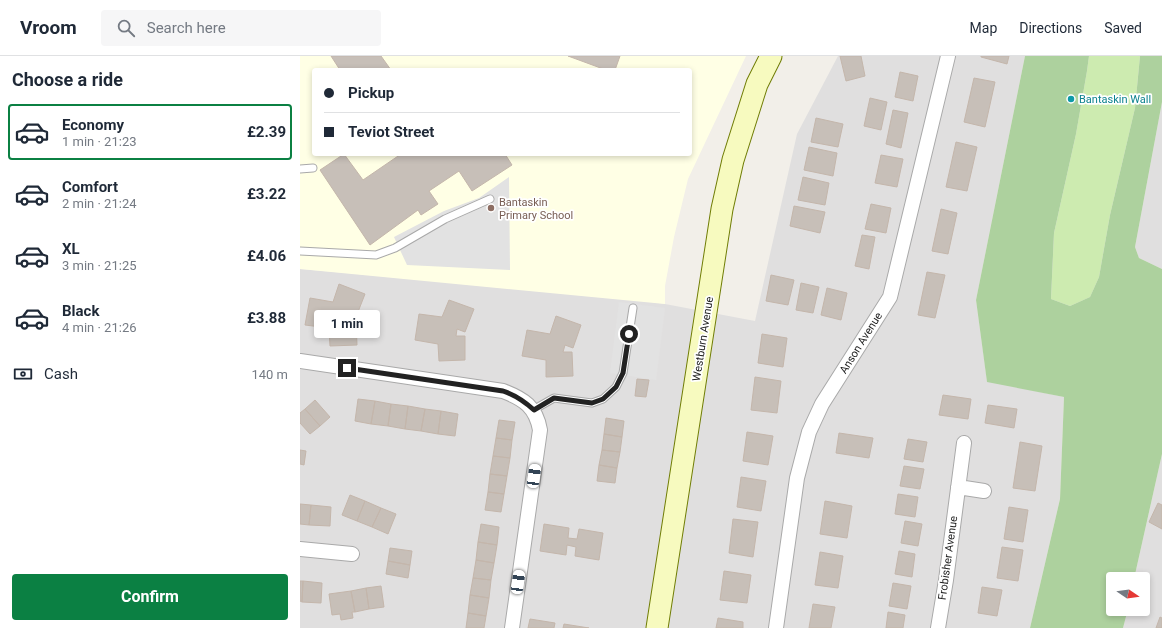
<!DOCTYPE html>
<html lang="en">
<head>
<meta charset="utf-8">
<style>
  body { margin:0; font-family:Roboto,sans-serif; background:#f6f6f7; color:#1f2937; height:100vh; display:flex; flex-direction:column; font-size:15px; white-space:nowrap }
  * { box-sizing:border-box; margin:0 }
  p { font-size:13px; color:#747a83 }
  .icon { flex:none; width:22px; height:22px; fill:none; stroke:currentColor; stroke-width:2; stroke-linecap:round; stroke-linejoin:round }
  .map { position:relative; flex:1; overflow:hidden }
  .side { display:flex; flex-direction:column; background:#fff; width:300px }
  .side>* { flex:none }
  .top-card { position:absolute; left:12px; top:12px; width:380px; height:88px; border-radius:4px; box-shadow:0 2px 6px #0003; display:grid; align-content:center; height:88px; padding:0 12px; background:#fff }
  .needle { width:26px; rotate:103deg }
  .controls { position:absolute; left:806px; top:516px; display:grid; gap:8px }
  .controls a { display:grid; place-items:center; width:44px; height:44px; border-radius:4px; background:#fff; box-shadow:0 2px 6px #0003; font-size:20px }
  .end { position:absolute; width:18px; height:18px; margin:-9px; border:5px solid #222; background:#fff; box-shadow:0 0 0 2px #fff }
  .from { border-radius:50% }
  .bubble { position:absolute; height:28px; border-radius:4px; background:#fff; box-shadow:0 2px 6px #0003; font-size:13px; font-weight:700; line-height:28px; text-align:center }
  .car { position:absolute; width:12px; height:24px; margin:-12px -6px; border-radius:5px; box-shadow:0 0 3px 1px #0007; background:linear-gradient(#fff 24%,#345 0 40%,#fff 0 76%,#345 0 86%,#fff 0) }
  .top-card b { display:flex; align-items:center; gap:14px; height:38px; font-size:15px }
  .top-card b+b { border-top:1px solid #e0e1e3 }
  .top-card i { width:10px; height:10px; background:#1f2937 }
  ul { padding:0; list-style:none }
  li { display:flex; align-items:center; gap:12px; height:56px; margin:0 8px 6px; padding:0 4px; border:2px solid transparent; border-radius:4px }
  li div { flex:1 }
  li b { display:block; font-size:15px }
  li em { font-style:normal; font-weight:700 }
  li.active { border-color:#0b8043 }
  li>.icon { width:36px; height:36px; stroke-width:1.5 }
  h2 { padding:0 12px; font-size:18px; line-height:48px }
  .pay { display:flex; align-items:center; gap:10px; height:44px; padding:0 12px; font-size:15px }
  .pay p { margin-inline-start:auto }
  .primary-button { display:flex; gap:8px; margin-top:auto; padding:8px 12px }
  .primary-button a { flex:1; height:46px; border-radius:4px; background:#0b8043; color:#fff; font-size:16px; font-weight:700; line-height:46px; text-align:center }
  header { display:flex; align-items:center; gap:24px; box-sizing:border-box; height:56px; padding:0 20px; background:#fff; border-bottom:1px solid #e0e1e3 }
  header strong { font-size:19px }
  nav { display:flex; gap:22px; margin-inline-start:auto; font-size:14px }
  .search { width:280px; height:36px; background:#f6f6f7; display:flex; align-items:center; gap:10px; box-sizing:border-box; padding:0 14px; border-radius:4px; color:#747a83; font-size:15px }
  main { display:flex; flex:1; min-height:0 }
  .map>svg:first-child { display:block }
</style>
</head>
<body>
<header>
<strong>Vroom</strong>
<div class="search"><svg class="icon" aria-label="search" viewBox="0 0 24 24"><circle cx="10" cy="10" r="6"/><path d="M15 15l6 6"/></svg>Search here</div>
<nav><a>Map</a><a>Directions</a><a>Saved</a></nav>
</header>
<main>
<section class="side">
<h2>Choose a ride</h2>
<ul>
<li class="active"><svg class="icon" aria-label="car" viewBox="0 0 24 24"><path d="M5 17H2v-5l4-1 3-4h7l3 4 3 1v5h-3M9 17h6M6 11h13"/><circle cx="7" cy="17" r="2"/><circle cx="17" cy="17" r="2"/></svg><div><b>Economy</b><p>1 min · 21:23</p></div><em>£2.39</em></li>
<li><svg class="icon" aria-label="car" viewBox="0 0 24 24"><path d="M5 17H2v-5l4-1 3-4h7l3 4 3 1v5h-3M9 17h6M6 11h13"/><circle cx="7" cy="17" r="2"/><circle cx="17" cy="17" r="2"/></svg><div><b>Comfort</b><p>2 min · 21:24</p></div><em>£3.22</em></li>
<li><svg class="icon" aria-label="car" viewBox="0 0 24 24"><path d="M5 17H2v-5l4-1 3-4h7l3 4 3 1v5h-3M9 17h6M6 11h13"/><circle cx="7" cy="17" r="2"/><circle cx="17" cy="17" r="2"/></svg><div><b>XL</b><p>3 min · 21:25</p></div><em>£4.06</em></li>
<li><svg class="icon" aria-label="car" viewBox="0 0 24 24"><path d="M5 17H2v-5l4-1 3-4h7l3 4 3 1v5h-3M9 17h6M6 11h13"/><circle cx="7" cy="17" r="2"/><circle cx="17" cy="17" r="2"/></svg><div><b>Black</b><p>4 min · 21:26</p></div><em>£3.88</em></li>
</ul>
<div class="pay"><svg class="icon" aria-label="cash" viewBox="0 0 24 24"><path d="M3 7h18v10H3z"/><circle cx="12" cy="12" r="2"/></svg>Cash<p>140 m</p></div>
<div class="primary-button"><a>Confirm</a></div>
</section>
<div class="map">
<svg width="862" height="572" viewBox="0 0 862 572">
  <rect width="100%" height="100%" fill="#f2efe9"/>
  <!-- residential -->
  <path fill="#e0dfdf" d="M538,0h187l-49,244 11,81 77,16 -4,102 -30,129h-730v-359l312,27 53,8 90,17 42,-187z
    M862,46v167l-23,-11 -4,-11z
    M862,398v174h-39l5,-19h15v-30h-9z"/>
  <!-- education -->
  <path fill="#ffffe5" fill-rule="evenodd" d="M0,0h446l-58,123 -14,58 -9,49v18l-365,-35zM14,14h376v84h-376z"/>
  <!-- grass -->
  <path fill="#cdebb0" d="M789,0h51l-5,52 -25,107 -11,62 -9,20 -20,9 -19,-7 3,-66 22,-99 11,-63z"/>
  <!-- forest -->
  <path fill="#add19e" d="M725,0h64l-2,15 -11,63 -22,99 -3,66 19,7 20,-9 9,-20 11,-62 25,-107 5,-52h22v46l-27,145 4,11 23,11v185l-28,125h-21v30h15l-5,19h-93l30,-129 4,-102 -77,-15 -11,-82z"/>
  <!-- parking -->
  <path fill="#e2e2e2" d="M209,121l1,93 -103,-5 -13,-28 50,-26 35,-13z
    M319,246l46,6 -9,72 -46,-7z"/>
  <!-- building -->
  <path fill="#c7bfb8" stroke="#c4b6ab" d="M31,0h50l10,14h-51z
    M268,0h52l-5,14h-9z
    M540,0h21l4,20 -19,5z
    M681,0h28l-2,8 -26,-7z
    M600,16l18,4 -5,25 -18,-4z
    M674,22l21,4 -10,45 -21,-5z
    M570,42l17,4 -6,28 -17,-4z
    M593,54l15,3 -7,35 -15,-4z
    M516,62l27,6 -5,23 -27,-5z
    M656,86l21,5 -10,44 -21,-4z
    M509,91l28,6 -4,23 -29,-6z
    M44,98l19,26 38,-26h104l7,11 -40,26 -13,-20 -30,20 9,13 -17,11 -3,-5 -48,35 -50,-75z
    M581,99l22,4 -6,28 -22,-4z
    M503,121l26,6 -4,22 -27,-5z
    M571,148l20,4 -5,25 -21,-4z
    M494,150l31,6 -5,21 -30,-7z
    M641,153l16,4 -9,41 -16,-3z
    M562,179l13,2 -6,32 -14,-3z
    M627,216l18,3 -10,43 -17,-3z
    M471,219l23,5 -6,25 -22,-4z
    M501,227l18,4 -6,26 -17,-3z
    M39,228l26,10 -9,23 -8,-3 -1,7 9,-1 1,25 -27,1 -1,-18 -24,-3 5,-27 23,4z
    M527,232l20,5 -6,27 -20,-5z
    M149,244l25,9 -9,23 -8,-3 -1,7h9v24l-26,1 -1,-17 -23,-4 4,-26 23,3z
    M256,260l25,9 -8,23 -8,-3 -2,7h9l1,24 -27,1v-17l-24,-4 5,-26 23,4z
    M462,278l25,4 -4,29 -25,-4z
    M455,321l26,4 -4,32 -26,-3z
    M337,323l12,1 -3,17 -11,-1z
    M643,339l28,4 -3,20 -29,-4z
    M58,343l17,2 -4,23 -16,-3z
    M15,344l15,17 -10,9 -15,-17z
    M75,345l16,3 -3,22 -17,-2z
    M91,348l17,2 -3,23 -17,-3z
    M688,349l29,4 -3,19 -29,-5z
    M108,350l17,3 -4,22 -16,-2z
    M5,353l15,17 -10,8 -10,-11v-10z
    M125,353l16,2 -3,23 -17,-3z
    M141,355l17,3 -3,22 -17,-2z
    M306,362l18,3 -2,16 -18,-3z
    M199,364l16,2 -3,18 -16,-2z
    M447,376l26,4 -5,29 -25,-4z
    M539,377l34,5 -4,20 -33,-5z
    M304,378l18,3 -2,15 -18,-2z
    M196,382l16,2 -2,18 -17,-2z
    M608,383l19,3 -4,20 -19,-3z
    M720,386l22,4 -7,45 -22,-3z
    M0,394l6,1 -2,14 -4,-1z
    M302,394l18,2 -3,16 -18,-3z
    M193,400l17,2 -3,18 -17,-2z
    M299,409l18,3 -2,15 -18,-2z
    M604,410l20,3 -4,20 -20,-3z
    M190,418l17,2 -3,18 -16,-2z
    M441,421l25,4 -5,30 -24,-4z
    M188,436l16,2 -3,18 -16,-2z
    M598,438l20,3 -3,20 -20,-3z
    M50,439l15,6 -8,20 -15,-6z
    M65,445l16,7 -9,19 -15,-6z
    M525,445l27,5 -5,32 -27,-4z
    M858,447l4,2v24l-13,-7z
    M0,448l11,1 -2,20 -9,-1z
    M11,449l20,2 -1,19 -21,-1z
    M709,451l19,3 -5,32 -19,-3z
    M81,452l15,6 -8,20 -16,-7z
    M433,463l25,3 -5,35 -24,-4z
    M605,465l17,3 -4,22 -17,-3z
    M181,468l18,3 -2,18 -19,-3z
    M244,468l25,4 -1,10 9,1 2,-10 24,4 -4,27 -24,-4 1,-9 -9,-2 -1,10 -26,-4z
    M178,486l19,3 -3,18 -18,-3z
    M702,491l21,3 -5,31 -21,-3z
    M90,492l22,3 -2,14 -22,-4z
    M599,495l16,3 -3,23 -17,-3z
    M520,496l23,4 -5,32 -23,-3z
    M176,504l18,3 -3,17 -18,-2z
    M88,505l22,4 -2,13 -22,-4z
    M424,515l27,4 -4,28 -27,-3z
    M173,522l18,2 -2,18 -19,-3z
    M0,525h3l-1,21 -2,-1z
    M3,525l19,2 -1,20 -19,-1z
    M593,527l18,3 -4,23 -18,-3z
    M81,530l3,21 -15,2 -3,-21z
    M682,531l20,3 -5,26 -19,-3z
    M66,532l3,21 -14,3 -4,-21z
    M51,535l4,21h-3l1,6 -12,2 -1,-6 -8,1 -3,-21z
    M170,539l19,3 -3,18 -18,-3z
    M513,548l22,3 -4,21h-22z
    M588,556l17,3 -2,13h-17z
    M168,557l18,3 -2,12h-18z
    M860,561l2,1v10h-6z
    M418,562l25,4v6h-27z
    M230,563l25,4 -1,5h-26z
    M264,568l25,4h-26z"/>
  <g fill="none" stroke-linecap="round" stroke-linejoin="round">
    <defs>
      <path id="service" d="M0,113l13,-1
        M0,195l76,4 19,-7 50,-29 45,-20
        M233,354l21,-12 38,5 11,-4 13,-12 7,-14 10,-65"/>
      <path id="minor" d="M0,305l203,30c21,8 33,16 37,39l-28,198
        M658,431l26,4
        M0,493l52,5
        M476,572l21,-150 12,-46 13,-28 68,-107 58,-241
        M638,572l8,-48 18,-137"/>
      <path id="secondary" d="M357,572l65,-419 11,-49 24,-76 14,-28"/>
    </defs>
    <!-- service casing -->
    <use href="#service" stroke="#a9a9a9" stroke-width="9"/>
    <!-- minor casing -->
    <use href="#minor" stroke="#a9a9a9" stroke-width="16"/>
    <!-- secondary casing -->
    <use href="#secondary" stroke="#707d05" stroke-width="23"/>
    <!-- service -->
    <use href="#service" stroke="#fff" stroke-width="7"/>
    <!-- minor -->
    <use href="#minor" stroke="#fff" stroke-width="14"/>
    <!-- secondary -->
    <use href="#secondary" stroke="#f7fabf" stroke-width="21"/>
  </g>
  <g fill="none" stroke-linecap="round" stroke-linejoin="round">
    <!-- route -->
    <path stroke="#222" stroke-width="5" d="M47,312l156,23c12,4 21,10 31,19l20,-12 38,5 11,-4 13,-12 7,-14 6,-39"/>
  </g>
  <!-- markers -->
  <circle fill="#0f9aa8" stroke="#fff" stroke-width="1.5" cx="771" cy="43" r="4"/>
  <circle fill="#8d6e63" stroke="#fff" stroke-width="1.5" cx="191" cy="152" r="4"/>
  <g text-anchor="middle" dominant-baseline="central" stroke-width="3.5" stroke-linejoin="round" paint-order="stroke">
    <!-- culture labels -->
    <g font-size="11" fill="#0d838f" stroke="#fff" text-anchor="start">
      <text x="779" y="43">Bantaskin Wall</text>
    </g>
    <!-- education labels -->
    <g font-size="11" fill="#785e54" stroke="#fff" text-anchor="start">
      <text x="199" y="146">Bantaskin<tspan x="199" dy="13">Primary School</tspan></text>
    </g>
    <!-- street labels -->
    <g font-size="11" fill="#222" stroke="#fff">
      <text transform="translate(403 283) rotate(-81)">Westburn Avenue</text>
      <text transform="translate(561 287) rotate(-58)">Anson Avenue</text>
      <text transform="translate(648 502) rotate(-82)">Frobisher Avenue</text>
    </g>
  </g>
</svg>
<div class="controls">
<a><svg class="needle" viewBox="-14 -14 28 28"><path d="M0-13l5 13h-10z" fill="#e53935"/><path d="M0 13l5-13h-10z" fill="#747a83"/></svg></a>
</div>
<i class="end from" style="left:329px;top:278px"></i>
<i class="end" style="left:47px;top:312px"></i>
<div class="bubble" style="left:14px;top:254px;width:66px">1 min</div>
<i class="car" style="left:234px;top:420px;rotate:8deg"></i>
<i class="car" style="left:218px;top:526px;rotate:8deg"></i>
<div class="top-card">
<b><i class="from"></i>Pickup</b>
<b><i></i>Teviot Street</b>
</div>
</div>
</main>
</body>
</html>
